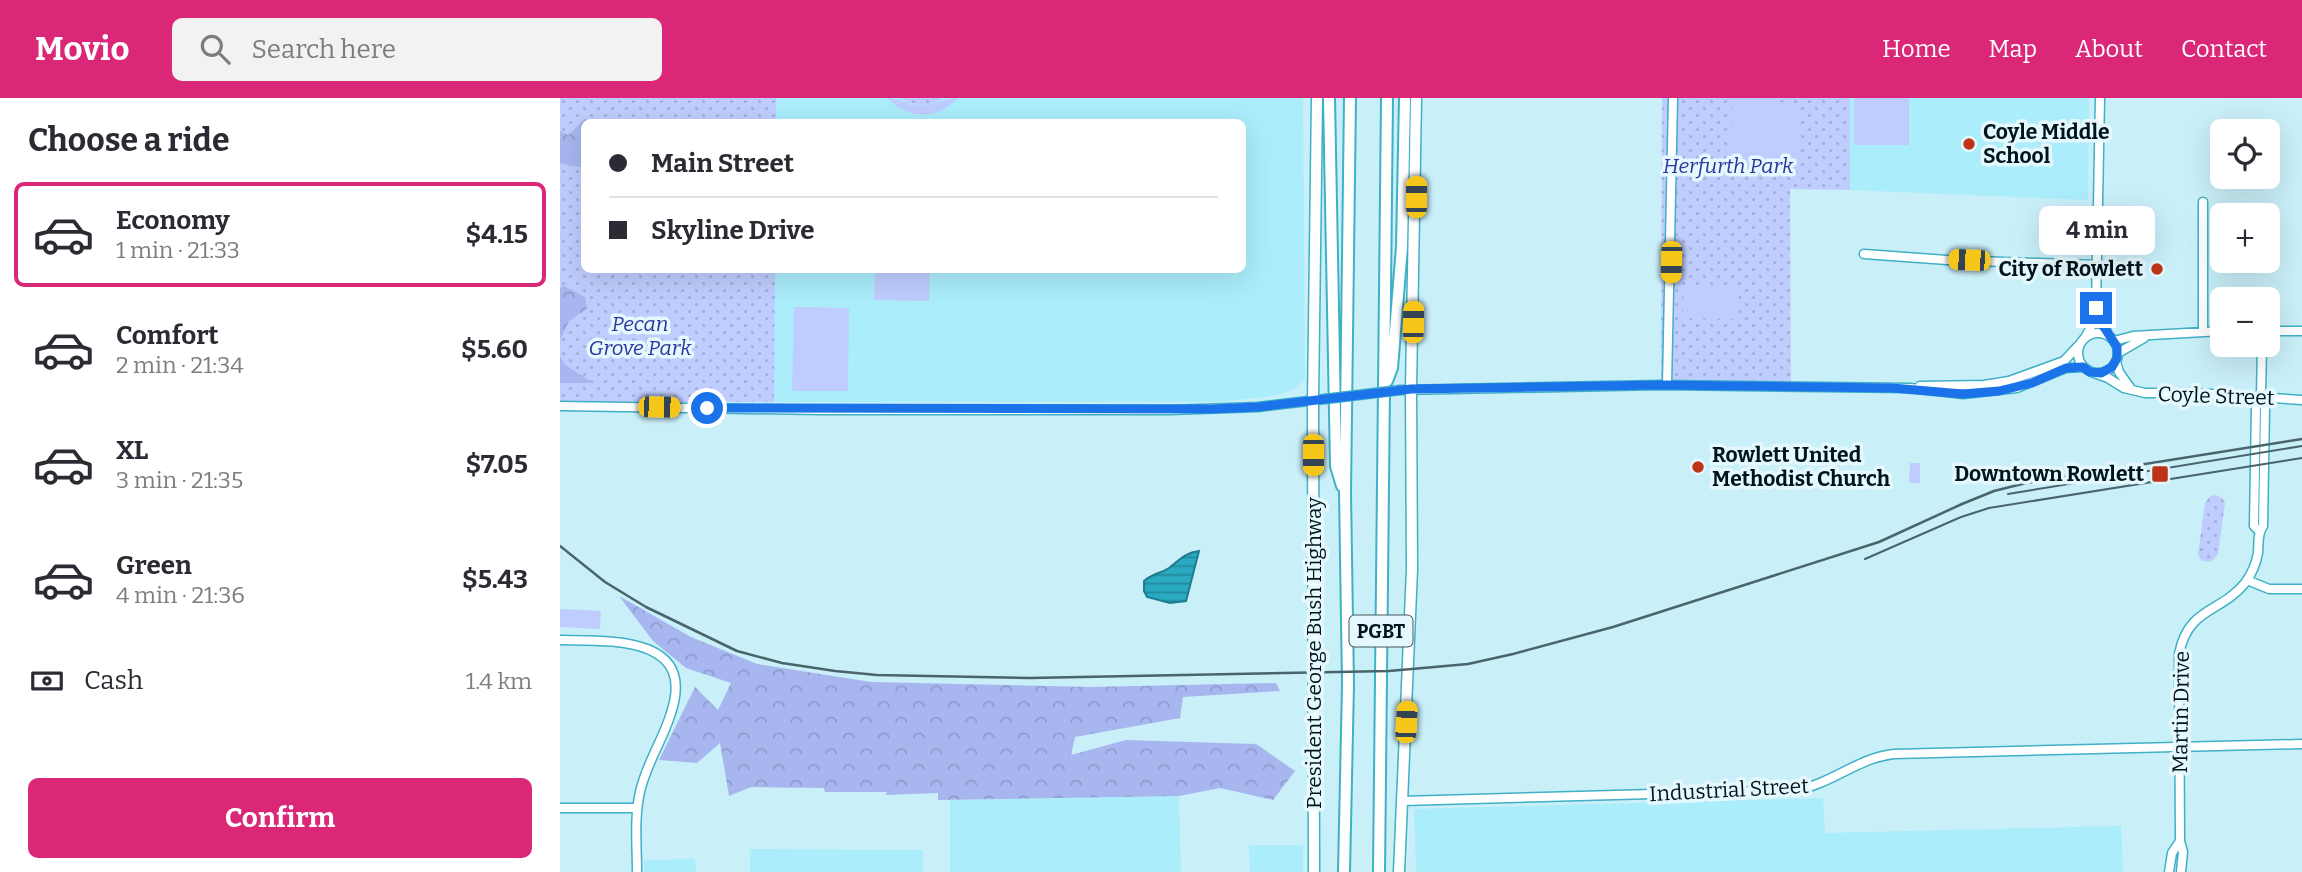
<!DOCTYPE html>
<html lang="en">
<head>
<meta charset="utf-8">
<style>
  body { margin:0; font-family:Bitter,serif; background:#f2f2f3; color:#2b2b33; height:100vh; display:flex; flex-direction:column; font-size:26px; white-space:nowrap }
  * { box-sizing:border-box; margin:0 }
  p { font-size:23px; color:#7c7c81 }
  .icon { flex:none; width:38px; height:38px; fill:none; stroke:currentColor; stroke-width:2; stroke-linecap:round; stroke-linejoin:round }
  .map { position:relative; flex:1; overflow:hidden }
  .side { display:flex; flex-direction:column; background:#fff; width:560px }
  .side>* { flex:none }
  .guide { position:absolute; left:21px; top:21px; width:665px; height:154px; border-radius:10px; box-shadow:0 7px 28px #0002; display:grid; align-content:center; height:154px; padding:0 28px; background:#fff }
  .buttons { position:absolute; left:1650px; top:21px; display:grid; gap:14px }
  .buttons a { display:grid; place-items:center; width:70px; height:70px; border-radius:10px; background:#fff; box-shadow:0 7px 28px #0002; font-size:35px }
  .end { position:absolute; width:32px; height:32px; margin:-16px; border:9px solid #1a73e8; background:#fff; box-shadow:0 0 0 4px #fff }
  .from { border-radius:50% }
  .bubble { position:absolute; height:49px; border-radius:10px; background:#fff; box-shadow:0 7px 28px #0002; font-size:23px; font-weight:700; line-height:49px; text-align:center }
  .car { position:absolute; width:21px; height:42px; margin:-21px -10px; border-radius:9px; box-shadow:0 0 5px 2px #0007; background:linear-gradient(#f5c518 24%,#345 0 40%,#f5c518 0 76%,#345 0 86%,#f5c518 0) }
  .guide b { display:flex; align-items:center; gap:24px; height:66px; font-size:26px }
  .guide b+b { border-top:2px solid #e1e1e2 }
  .guide i { width:18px; height:18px; background:#2b2b33 }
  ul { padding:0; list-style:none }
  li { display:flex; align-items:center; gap:21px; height:105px; margin:0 14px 10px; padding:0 14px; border:4px solid transparent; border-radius:10px }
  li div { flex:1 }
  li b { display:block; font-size:26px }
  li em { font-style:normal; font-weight:700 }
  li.active { border-color:#db2777 }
  li>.icon { width:63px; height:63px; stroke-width:1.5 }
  h2 { padding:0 28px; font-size:32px; line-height:84px }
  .pay { display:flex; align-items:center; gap:18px; height:77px; padding:0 28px; font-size:26px }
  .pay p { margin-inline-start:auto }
  .button { display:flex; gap:14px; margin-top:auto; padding:14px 28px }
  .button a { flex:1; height:80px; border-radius:10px; background:#db2777; color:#fff; font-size:28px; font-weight:700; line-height:80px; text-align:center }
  header { display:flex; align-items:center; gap:42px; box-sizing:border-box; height:98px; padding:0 35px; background:#db2777; color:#fff }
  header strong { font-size:33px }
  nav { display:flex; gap:38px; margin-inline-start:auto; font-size:24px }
  .search { width:490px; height:63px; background:#f2f2f3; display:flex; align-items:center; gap:18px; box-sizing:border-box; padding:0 24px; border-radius:10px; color:#7c7c81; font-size:26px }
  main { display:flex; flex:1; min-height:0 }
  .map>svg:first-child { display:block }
</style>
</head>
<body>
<header>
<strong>Movio</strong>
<div class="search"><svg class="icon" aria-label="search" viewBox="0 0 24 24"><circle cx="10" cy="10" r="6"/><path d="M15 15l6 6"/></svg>Search here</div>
<nav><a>Home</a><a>Map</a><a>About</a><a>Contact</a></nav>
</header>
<main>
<section class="side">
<h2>Choose a ride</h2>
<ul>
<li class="active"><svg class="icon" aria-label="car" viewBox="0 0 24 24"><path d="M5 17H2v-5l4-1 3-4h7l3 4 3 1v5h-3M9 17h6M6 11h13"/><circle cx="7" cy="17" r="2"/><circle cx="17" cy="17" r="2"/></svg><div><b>Economy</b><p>1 min · 21:33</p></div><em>$4.15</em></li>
<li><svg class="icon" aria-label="car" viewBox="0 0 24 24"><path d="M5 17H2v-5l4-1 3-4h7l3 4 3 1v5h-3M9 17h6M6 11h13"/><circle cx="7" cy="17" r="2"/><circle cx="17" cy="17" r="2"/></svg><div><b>Comfort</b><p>2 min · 21:34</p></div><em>$5.60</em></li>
<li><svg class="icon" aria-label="car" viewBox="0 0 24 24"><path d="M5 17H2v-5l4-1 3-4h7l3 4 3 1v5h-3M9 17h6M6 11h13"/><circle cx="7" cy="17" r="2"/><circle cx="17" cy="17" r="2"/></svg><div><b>XL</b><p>3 min · 21:35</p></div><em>$7.05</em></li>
<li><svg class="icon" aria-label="car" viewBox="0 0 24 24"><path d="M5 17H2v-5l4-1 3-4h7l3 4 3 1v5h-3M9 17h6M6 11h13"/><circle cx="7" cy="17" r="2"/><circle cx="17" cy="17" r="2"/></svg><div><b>Green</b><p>4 min · 21:36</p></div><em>$5.43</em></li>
</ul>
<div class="pay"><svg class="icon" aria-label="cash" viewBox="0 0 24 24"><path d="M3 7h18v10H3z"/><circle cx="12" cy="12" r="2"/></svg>Cash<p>1.4 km</p></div>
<div class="button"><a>Confirm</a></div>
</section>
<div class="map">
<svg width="1742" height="774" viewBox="0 0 1742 774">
  <defs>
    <pattern id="grass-dots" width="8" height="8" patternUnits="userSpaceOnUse" patternTransform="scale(1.75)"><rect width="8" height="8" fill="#bfcdfe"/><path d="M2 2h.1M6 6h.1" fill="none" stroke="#a2afd9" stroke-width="1.8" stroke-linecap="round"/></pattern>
    <pattern id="forest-crowns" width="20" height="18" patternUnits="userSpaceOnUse" patternTransform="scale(1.75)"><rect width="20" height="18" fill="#a7b6ef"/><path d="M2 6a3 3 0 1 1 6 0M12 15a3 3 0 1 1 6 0" fill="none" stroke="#8e9ccc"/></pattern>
    <pattern id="water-rules" width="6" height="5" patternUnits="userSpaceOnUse" patternTransform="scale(1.75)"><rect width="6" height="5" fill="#2aaac1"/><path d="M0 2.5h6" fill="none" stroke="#22899c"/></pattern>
  </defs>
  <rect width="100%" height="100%" fill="#c9eff8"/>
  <!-- built -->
  <path fill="#abedfb" d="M216,0h527l2,282 -14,11 -16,5 -58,6h-443l1,-132h467v-148h-466z
    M1290,0h239l-1,102 -238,-10z
    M619,698l2,76h-231v-72z
    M1263,700l2,35 296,-7 2,46h-707l-2,-63z
    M689,747h54v27h-53z
    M190,751l173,1v22h-173z
    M135,761l1,13h-52v-12z"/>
  <!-- grass -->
  <path fill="url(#grass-dots)" d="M0,0h216v24h-192v148h191l-1,132h-214z
    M341,0h42c-14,9 -28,9 -42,0z
    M1102,0h188v92l-60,-1 1,194 -130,2z
    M1656,397l6,3 3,5 -7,51 -6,7c-7,2 -12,0 -14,-7l7,-51 5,-7z"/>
  <!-- forest -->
  <path fill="url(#forest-crowns)" d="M25,21l6,3h-7v46l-24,-5v-32l8,4z
    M4,188l21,11 2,12 -18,12 -9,19v-52z
    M0,258l4,8 29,19h-33z
    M59,498l72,41 66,27 114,18 219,5 186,-4 4,8 -97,6 -3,21 -105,19 -4,18 55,-15 130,4 39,27 -22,29 -53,-12 -41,8 -241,4v-7l-52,2 1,-3h-62l-1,-4 -73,-1 -22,9 -9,-53 -23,20 -38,-3 36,-73 23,23 13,-27 -45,-15 -33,-27z"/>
  <!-- pitch -->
  <path fill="#bfcdfe" d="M327,0c12,0 21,6 33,7 13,1 23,-7 38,-7 -21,22 -50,22 -71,0z
    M1294,0h55v47h-55z
    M1172,1l45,1 20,10v57l-62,-1 -4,-5z
    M315,172h55l-1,31 -55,-1z
    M1124,187l55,1 -1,33 -55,-1z
    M234,209l55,1 -1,83h-56z
    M1350,365h10v20h-11z
    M0,511l41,2 -1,18 -40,-2z"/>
  <!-- water -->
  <path fill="url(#water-rules)" stroke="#1d7d8f" stroke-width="2" d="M639,453l-13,50 -16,2 -23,-6 -3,-6v-10c8,-7 17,-8 25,-13 11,-8 15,-15 30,-17z"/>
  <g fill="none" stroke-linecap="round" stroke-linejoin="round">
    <defs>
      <path id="minor" d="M1304,156l83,6 150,5
        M1538,210l10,27
        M1643,233v-129
        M1708,233h34
        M1518 255a20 20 0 1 1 40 0a20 20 0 1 1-40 0Z
        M1526,238l8,-15 2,-13 4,-210
        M1554,243l19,-5 89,-5
        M1558,255l26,-15
        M1556,264l3,10 12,17
        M1534,275l14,5 16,10 21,5h51l106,7
        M1107,287l6,-287
        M1360,288l64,-1 25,-4 55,-20 14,-15
        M840,292l261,-5 249,3 53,6 54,-6 49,-20 17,-1
        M0,308l260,4h350l88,-3 67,-8
        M1699,433l-5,-5 2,-120 5,-9
        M1687,482l22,9h33
        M0,542c49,1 137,-5 111,73 -8,27 -25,51 -31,79 -6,26 -3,54 -3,80
        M842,703l394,-11c36,-6 61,-32 98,-36l408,-10
        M0,710h77
        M1609,774l3,-19 8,-12
        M1621,774l2,-20 -3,-11 -1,-187c9,-47 42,-41 66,-71 6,-8 11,-19 13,-30 1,-10 -1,-19 5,-27l2,-119 -4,-10 1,-52"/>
      <path id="major" d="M754,774l-1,-472 4,-302
        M839,774l13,-303 -1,-180 5,-291"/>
      <path id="highway" d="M769,0l7,368 6,20
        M827,283l5,-13 10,-121 3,-149
        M784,774l4,-188 -3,-191 5,-395
        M819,774l8,-774"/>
    </defs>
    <!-- minor casing -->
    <use href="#minor" stroke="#3fb0c5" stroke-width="11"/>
    <!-- major casing -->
    <use href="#major" stroke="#3fb0c5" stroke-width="13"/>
    <!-- highway casing -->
    <use href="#highway" stroke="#3fb0c5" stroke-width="14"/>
    <!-- minor -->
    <use href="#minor" stroke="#fff" stroke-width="8"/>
    <!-- major -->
    <use href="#major" stroke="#fff" stroke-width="10"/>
    <!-- highway -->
    <use href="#highway" stroke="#fff" stroke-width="10"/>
    <!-- tram -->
    <path stroke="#49656b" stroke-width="2" d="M1448,396l294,-48
      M1305,461l96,-42 28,-9 313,-50"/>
    <!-- rail -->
    <path stroke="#49656b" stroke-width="2.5" d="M0,448l45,36 41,25 91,44 45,12 53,8 42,4 153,3 359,-7 79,-7 45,-10 100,-27 266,-85 83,-38 32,-13 32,-8 276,-44"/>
    <defs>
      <path id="minor-bridge" d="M765,301l75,-9"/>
    </defs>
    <!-- minor-bridge casing -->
    <use href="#minor-bridge" stroke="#3fb0c5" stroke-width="11" stroke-linecap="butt"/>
    <!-- minor-bridge -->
    <use href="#minor-bridge" stroke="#fff" stroke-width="8"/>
  </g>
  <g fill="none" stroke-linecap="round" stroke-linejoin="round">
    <!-- route -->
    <path stroke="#1a73e8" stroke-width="9" d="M147,310l505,1 46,-2 153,-18 250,-4 231,3 71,6 36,-3 33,-8 34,-15 17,-1 7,5 11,1 11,-6 5,-9v-11l-15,-23 -5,-27 -1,11"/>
  </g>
  <!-- markers -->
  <g fill="#be3417" stroke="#e5f8fd" stroke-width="2.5">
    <circle cx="1409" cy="46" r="7"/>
    <circle cx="1597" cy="171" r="7"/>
    <circle cx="1138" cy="369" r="7"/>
    <rect x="1591" y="367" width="18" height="18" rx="3.5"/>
  </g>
  <g text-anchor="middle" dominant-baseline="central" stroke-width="7" stroke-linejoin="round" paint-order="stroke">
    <!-- shield labels -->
    <rect fill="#e5f8fd" stroke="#45595e" stroke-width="2" x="789.5" y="517.5" width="63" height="31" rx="5"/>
    <g font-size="19" font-weight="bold" fill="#00151a">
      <text x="821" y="533">PGBT</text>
    </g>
    <!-- poi labels -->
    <g font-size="21" font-weight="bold" fill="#00151a" stroke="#e5f8fd" text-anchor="start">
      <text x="1423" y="34">Coyle Middle<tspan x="1423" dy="24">School</tspan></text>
      <text x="1583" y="171" text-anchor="end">City of Rowlett</text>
      <text x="1152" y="357">Rowlett United<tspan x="1152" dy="24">Methodist Church</tspan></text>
      <text x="1584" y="376" text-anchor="end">Downtown Rowlett</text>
    </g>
    <!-- park labels -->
    <g font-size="21" font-style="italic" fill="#2e359e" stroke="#e5f8fd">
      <text x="1168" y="68">Herfurth Park</text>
      <text x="80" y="226">Pecan<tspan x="80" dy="24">Grove Park</tspan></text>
    </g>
    <!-- street labels -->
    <g font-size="21" fill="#00151a" stroke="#e5f8fd">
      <text transform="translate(1656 298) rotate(2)">Coyle Street</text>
      <text transform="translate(754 555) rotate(-90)">President George Bush Highway</text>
      <text transform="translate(1621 614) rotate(-89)">Martin Drive</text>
      <text transform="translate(1169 692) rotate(-3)">Industrial Street</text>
    </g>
  </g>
</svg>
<div class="buttons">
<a><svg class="icon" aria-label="locate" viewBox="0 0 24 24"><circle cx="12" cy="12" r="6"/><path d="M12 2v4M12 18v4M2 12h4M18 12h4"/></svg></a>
<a>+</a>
<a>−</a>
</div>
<i class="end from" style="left:147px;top:310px"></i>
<i class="end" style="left:1536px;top:210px"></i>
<div class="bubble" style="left:1479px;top:108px;width:116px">4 min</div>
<i class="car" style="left:856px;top:99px;rotate:0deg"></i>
<i class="car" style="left:1409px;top:162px;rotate:272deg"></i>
<i class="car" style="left:1111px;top:164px;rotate:181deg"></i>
<i class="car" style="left:853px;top:224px;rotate:1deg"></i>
<i class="car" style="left:99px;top:309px;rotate:91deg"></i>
<i class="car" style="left:753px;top:357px;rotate:180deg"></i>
<i class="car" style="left:846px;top:624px;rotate:3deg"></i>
<div class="guide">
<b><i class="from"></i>Main Street</b>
<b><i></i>Skyline Drive</b>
</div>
</div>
</main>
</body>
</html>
